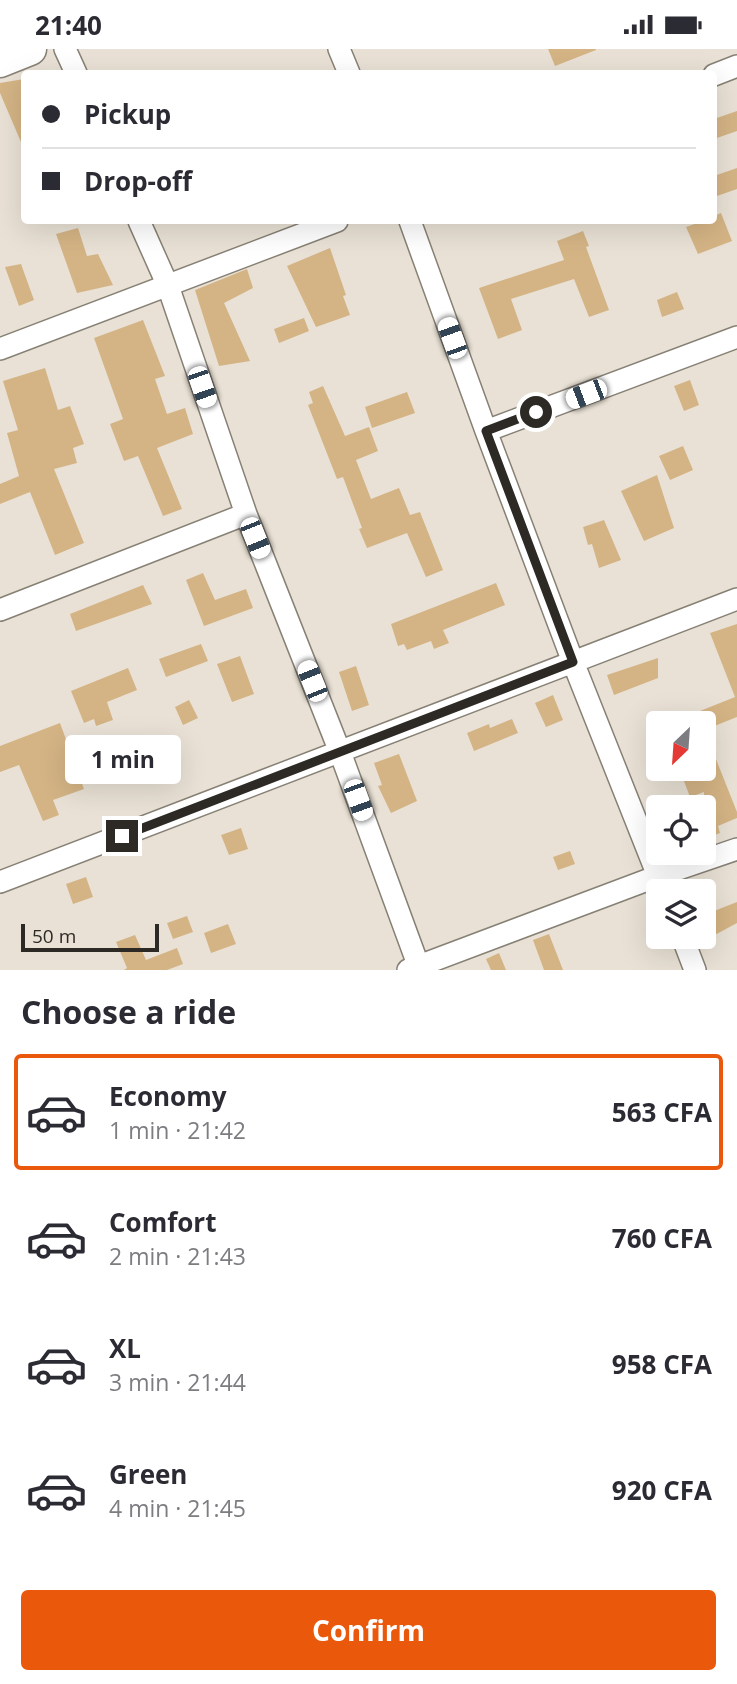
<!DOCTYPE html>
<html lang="en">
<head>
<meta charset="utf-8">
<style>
  body { margin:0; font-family:"Open Sans",sans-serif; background:#f2f2f3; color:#2b2b33; height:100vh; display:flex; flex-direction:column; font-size:26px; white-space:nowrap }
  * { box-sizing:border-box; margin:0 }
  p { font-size:23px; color:#7c7c81 }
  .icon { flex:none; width:38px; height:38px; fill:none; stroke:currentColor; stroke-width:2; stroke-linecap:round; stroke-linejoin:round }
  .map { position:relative; height:921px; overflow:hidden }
  .details { display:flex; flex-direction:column; background:#fff; flex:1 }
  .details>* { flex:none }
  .top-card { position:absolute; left:21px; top:21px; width:696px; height:154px; border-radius:7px; box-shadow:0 7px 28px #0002; display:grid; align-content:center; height:154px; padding:0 21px; background:#fff }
  .needle { width:46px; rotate:205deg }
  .controls { position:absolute; left:646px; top:662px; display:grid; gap:14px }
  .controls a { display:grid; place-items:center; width:70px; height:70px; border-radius:7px; background:#fff; box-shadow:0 7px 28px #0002; font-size:35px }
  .scale { position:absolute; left:21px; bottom:18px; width:138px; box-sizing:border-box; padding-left:7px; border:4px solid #2d2a25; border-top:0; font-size:19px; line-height:24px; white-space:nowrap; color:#2d2a25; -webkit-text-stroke:5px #e9e1d5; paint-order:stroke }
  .end { position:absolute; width:32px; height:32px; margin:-16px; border:9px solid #2d2a25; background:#fff; box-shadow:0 0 0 4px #fff }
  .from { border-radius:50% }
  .bubble { position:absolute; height:49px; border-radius:7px; background:#fff; box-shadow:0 7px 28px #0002; font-size:23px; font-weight:700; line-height:49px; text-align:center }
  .car { position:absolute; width:21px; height:42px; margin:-21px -10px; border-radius:9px; box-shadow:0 0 5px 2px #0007; background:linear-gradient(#fff 24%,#345 0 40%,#fff 0 76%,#345 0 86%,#fff 0) }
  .top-card b { display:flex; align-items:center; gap:24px; height:66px; font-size:26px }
  .top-card b+b { border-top:2px solid #e1e1e2 }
  .top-card i { width:18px; height:18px; background:#2b2b33 }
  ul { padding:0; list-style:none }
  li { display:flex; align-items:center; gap:21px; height:116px; margin:0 14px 10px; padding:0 7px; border:4px solid transparent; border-radius:7px }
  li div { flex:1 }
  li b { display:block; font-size:26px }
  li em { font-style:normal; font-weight:700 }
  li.on { border-color:#ea580c }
  li>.icon { width:63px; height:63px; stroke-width:1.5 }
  h2 { padding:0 21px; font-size:32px; line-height:84px }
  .primary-button { display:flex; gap:14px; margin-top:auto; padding:14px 21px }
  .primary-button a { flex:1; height:80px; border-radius:7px; background:#ea580c; color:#fff; font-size:28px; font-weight:700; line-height:80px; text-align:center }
  .status { display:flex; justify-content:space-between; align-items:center; height:49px; padding:0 35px; background:#fff; direction:ltr }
  .status svg { height:19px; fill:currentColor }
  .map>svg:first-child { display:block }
</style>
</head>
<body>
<div class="status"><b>21:40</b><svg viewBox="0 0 49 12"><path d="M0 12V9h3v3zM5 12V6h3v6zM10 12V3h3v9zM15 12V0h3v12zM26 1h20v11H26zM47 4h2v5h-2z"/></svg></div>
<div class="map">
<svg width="737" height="921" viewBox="0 0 737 921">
  <rect width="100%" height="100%" fill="#e9e1d5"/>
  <!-- building -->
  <path fill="#d4b485" d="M548,0h48v1l-41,16z
    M24,30v70l-24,-56v-10z
    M737,62v20l-23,8v-20z
    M737,119v21l-23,8v-21z
    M721,164l11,28 -34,13 -12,-27 17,-6h11v-5z
    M78,179l9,28 11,-2 15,31 -36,8 -21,-59z
    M583,182l6,15 -3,1 23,63 -20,7 -15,-38 -63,20 11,31 -24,9 -19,-51 85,-28 -7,-19z
    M330,199l16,47 -3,1 7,19 -34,12 -29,-61z
    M21,215l13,36 -15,6 -14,-39z
    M247,220l6,19 -29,15 26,58 -31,5 -24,-76z
    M677,243l7,17 -22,8 -5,-17z
    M304,269l5,13 -30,12 -5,-14z
    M143,271l22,56 -10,3 12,35 18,-6 8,26 -36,14 25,61 -19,7 -25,-60 -14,5 -14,-37 13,-5 -29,-81z
    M45,319l13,42 12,-4 14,38 -11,4 4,15 -23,6 30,74 -29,12 -25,-63 -30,12v-20l19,-8 -12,-43 11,-3 -15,-49z
    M690,331l9,25 -15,6 -10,-25z
    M323,337l22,50 24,-9 9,24 -22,9 15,39 28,-11 11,27 10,-3 23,58 -17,7 -19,-44 -40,15 -8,-19 3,-1 -19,-51 -6,2 -29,-74 5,-2 -4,-11z
    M407,343l8,21 -43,15 -7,-21z
    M683,397l10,24 -23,10 -11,-24z
    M657,426l17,53 -30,13 -23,-50z
    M604,471l17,40 -22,8 -7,-24 -4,1 -5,-18z
    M203,524l12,27 31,-11 7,19 -49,18 -18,-46z
    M496,534l9,22 -62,25 6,13 -15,6 -3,-8 -24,9 -3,-6 -6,2 -7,-22z
    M143,536l9,19 -76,27 -6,-17z
    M737,575v93l-30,12 -7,-18 35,-14 -25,-64z
    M201,595l7,17 -42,16 -7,-18z
    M240,607l14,38 -22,8 -15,-38z
    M658,609v20l-44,17 -7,-20z
    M356,617l13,39 -17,6 -13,-39z
    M128,619l9,22 -30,12 6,18 -17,6 -2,-7 -10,4 -13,-32z
    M553,646l10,25 -17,7 -11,-24z
    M189,651l9,18 -15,7 -8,-18z
    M512,670l6,14 -44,18 -7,-18 22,-9 1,4z
    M60,674l24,66 -31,11 6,15 -16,6 -24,-56 -19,7v-26z
    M704,680l33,83v6l-19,8 2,7 -16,6v-47l-14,5 -11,-29h25z
    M399,705l18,47 -26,12 -13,-27 4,-1 -8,-22z
    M241,779l7,21 -19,6 -8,-20z
    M570,802l5,13 -17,6 -5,-13z
    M86,828l7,20 -20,7 -7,-20z
    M737,853v21l-26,14 -6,-13 -1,-9z
    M187,867l6,16 -20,7 -6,-16z
    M228,875l8,20 -25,9 -7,-20z
    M549,885l14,36h-19l-11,-30z
    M135,886l11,25 31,-12 6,16 -16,6h-43l3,-2 -11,-26z
    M499,904l7,17h-15l-5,-11z"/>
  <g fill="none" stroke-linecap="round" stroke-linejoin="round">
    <defs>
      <path id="street" d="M65,0l11,24
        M339,0l10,24
        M714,26l23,-9
        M139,172l29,65 78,228 94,238 80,218
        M410,172l76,210 87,231 91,229
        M0,300l337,-128
        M486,382l251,-94
        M0,561l246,-96
        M0,833l737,-283
        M682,887l13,34
        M408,921l250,-94 79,-27"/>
      <path id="primary" d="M0,12l30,-12"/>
    </defs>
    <!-- street casing -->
    <use href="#street" stroke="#878075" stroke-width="24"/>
    <!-- primary casing -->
    <use href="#primary" stroke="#878075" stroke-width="35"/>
    <!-- street -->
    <use href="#street" stroke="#fff" stroke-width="21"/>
    <!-- primary -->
    <use href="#primary" stroke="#fff" stroke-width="32"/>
  </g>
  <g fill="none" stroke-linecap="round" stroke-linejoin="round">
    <!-- route -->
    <path stroke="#2d2a25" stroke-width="9" d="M122,787l451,-174 -87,-231 50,-19"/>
  </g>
</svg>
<div class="controls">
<a><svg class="needle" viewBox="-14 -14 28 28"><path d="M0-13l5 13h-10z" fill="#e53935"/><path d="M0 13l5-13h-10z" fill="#7c7c81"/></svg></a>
<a><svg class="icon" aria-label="locate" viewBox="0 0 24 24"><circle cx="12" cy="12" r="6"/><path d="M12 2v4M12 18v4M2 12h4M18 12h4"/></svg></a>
<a><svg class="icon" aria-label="layers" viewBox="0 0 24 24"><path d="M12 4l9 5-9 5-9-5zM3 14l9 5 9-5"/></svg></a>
</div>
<div class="scale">50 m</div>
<i class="end from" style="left:536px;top:363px"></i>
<i class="end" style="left:122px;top:787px"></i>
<div class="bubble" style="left:65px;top:686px;width:116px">1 min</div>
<i class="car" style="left:452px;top:289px;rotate:340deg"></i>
<i class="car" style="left:202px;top:338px;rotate:161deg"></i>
<i class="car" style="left:586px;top:345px;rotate:249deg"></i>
<i class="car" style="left:255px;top:489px;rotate:158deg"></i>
<i class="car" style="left:312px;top:632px;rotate:338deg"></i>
<i class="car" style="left:358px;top:751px;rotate:160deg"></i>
<div class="top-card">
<b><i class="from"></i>Pickup</b>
<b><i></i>Drop-off</b>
</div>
</div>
<section class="details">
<h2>Choose a ride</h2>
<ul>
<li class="on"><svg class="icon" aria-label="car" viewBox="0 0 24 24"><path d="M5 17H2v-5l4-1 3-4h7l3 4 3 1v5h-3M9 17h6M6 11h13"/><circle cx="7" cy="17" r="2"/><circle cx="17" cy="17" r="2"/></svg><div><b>Economy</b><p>1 min · 21:42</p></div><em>563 CFA</em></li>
<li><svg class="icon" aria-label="car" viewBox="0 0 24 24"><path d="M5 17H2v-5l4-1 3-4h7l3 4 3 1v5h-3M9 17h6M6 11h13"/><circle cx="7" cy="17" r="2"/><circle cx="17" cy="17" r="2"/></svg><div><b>Comfort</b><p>2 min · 21:43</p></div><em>760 CFA</em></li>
<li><svg class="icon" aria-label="car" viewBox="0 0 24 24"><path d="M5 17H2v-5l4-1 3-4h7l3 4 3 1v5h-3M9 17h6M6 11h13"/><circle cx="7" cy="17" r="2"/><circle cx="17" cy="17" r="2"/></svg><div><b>XL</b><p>3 min · 21:44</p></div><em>958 CFA</em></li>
<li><svg class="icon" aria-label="car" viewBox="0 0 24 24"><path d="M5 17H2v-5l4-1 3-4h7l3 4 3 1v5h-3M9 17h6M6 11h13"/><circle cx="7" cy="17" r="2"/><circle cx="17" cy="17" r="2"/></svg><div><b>Green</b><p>4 min · 21:45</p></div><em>920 CFA</em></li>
</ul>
<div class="primary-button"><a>Confirm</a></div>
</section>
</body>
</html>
